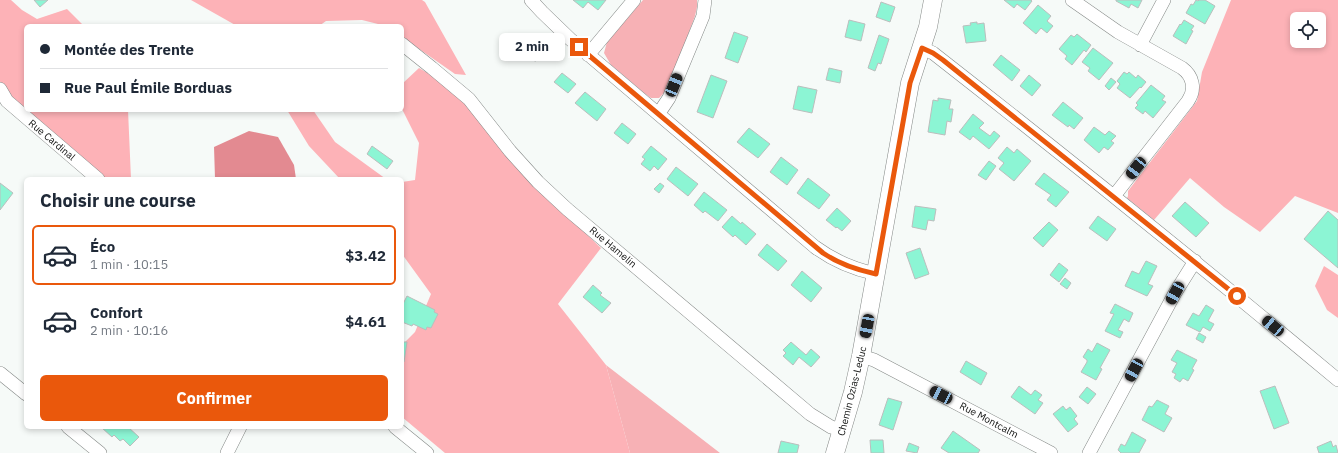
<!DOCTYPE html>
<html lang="fr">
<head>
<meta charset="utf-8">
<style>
  body { margin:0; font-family:"IBM Plex Sans",sans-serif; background:#f2f2f3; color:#1f2937; height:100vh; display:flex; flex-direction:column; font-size:15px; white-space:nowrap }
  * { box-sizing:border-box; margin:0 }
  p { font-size:13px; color:#747a83 }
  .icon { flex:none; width:22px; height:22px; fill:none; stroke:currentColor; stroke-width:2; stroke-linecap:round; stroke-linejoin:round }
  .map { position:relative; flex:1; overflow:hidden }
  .details { position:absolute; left:24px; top:177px; width:380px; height:252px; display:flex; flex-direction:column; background:#fff; border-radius:6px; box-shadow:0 2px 6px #0003 }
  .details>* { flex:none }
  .banner { position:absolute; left:24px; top:24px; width:380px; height:88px; border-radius:6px; box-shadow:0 2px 6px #0003; display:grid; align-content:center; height:88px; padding:0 16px; background:#fff }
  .buttons { position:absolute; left:1290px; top:12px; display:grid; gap:8px }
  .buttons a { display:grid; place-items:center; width:36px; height:36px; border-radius:6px; background:#fff; box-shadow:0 2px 6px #0003; font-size:20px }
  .end { position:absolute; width:18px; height:18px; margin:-9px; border:5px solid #ea580c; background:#fff; box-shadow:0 0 0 2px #fff }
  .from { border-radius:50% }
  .bubble { position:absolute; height:28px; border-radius:6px; background:#fff; box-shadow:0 2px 6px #0003; font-size:13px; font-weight:700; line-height:28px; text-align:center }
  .car { position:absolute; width:12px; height:24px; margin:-12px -6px; border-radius:5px; box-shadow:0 0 3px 1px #0007; background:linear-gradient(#222 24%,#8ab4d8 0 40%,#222 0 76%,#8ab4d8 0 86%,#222 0) }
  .banner b { display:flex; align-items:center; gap:14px; height:38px; font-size:15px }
  .banner b+b { border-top:1px solid #e0e1e3 }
  .banner i { width:10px; height:10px; background:#1f2937 }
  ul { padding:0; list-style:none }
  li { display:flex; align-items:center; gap:12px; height:60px; margin:0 8px 6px; padding:0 8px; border:2px solid transparent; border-radius:6px }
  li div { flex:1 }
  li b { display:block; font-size:15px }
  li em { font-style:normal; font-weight:700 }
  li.active { border-color:#ea580c }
  li>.icon { width:36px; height:36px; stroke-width:1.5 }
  h2 { padding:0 16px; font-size:18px; line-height:48px }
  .action { display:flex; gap:8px; margin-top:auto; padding:8px 16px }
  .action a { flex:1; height:46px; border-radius:6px; background:#ea580c; color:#fff; font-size:16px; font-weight:700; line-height:46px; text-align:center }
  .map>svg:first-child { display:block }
</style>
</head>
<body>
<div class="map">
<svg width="1338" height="453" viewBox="0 0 1338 453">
  <rect width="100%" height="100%" fill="#f6faf8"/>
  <!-- green -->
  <path fill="#f7b1b5" d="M643,0h54v7l-2,9 -23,62 -8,15 -5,5h-8l-7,-5 -33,-28 -7,-12 3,-11z
    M606,365l114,88h-90z"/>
  <!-- forest -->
  <path fill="#fdb2b7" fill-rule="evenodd" d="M0,0h11l11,10 15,9 30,-10 17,17h-58v84h102l3,69h-25l-93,-78 -13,-17z
    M191,0h231l3,2 41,73 -11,-1 -53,-37v-11h-16l-24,-6 -36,1 -7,5h-82z
    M1231,0h107v213l-43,-17 -35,36 -36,-25 -34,-29 -36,42 -27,-22 1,-2v-5l69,-90 5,-29zM1297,19h22v22h-22z
    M419,68l27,16 17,15 79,93 59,56 -43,56 48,61 24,88h-185l-43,-36v-72l13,-13 16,-38 -29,-40v-72l13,-2 4,-37 -17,-34v-25z
    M287,110h26l22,32 51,37h-46l-31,-33z
    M1324,266l14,9v43l-11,-8 -12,-24z"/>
  <!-- water -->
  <path fill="#e38a91" d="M249,131l29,6 16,28 2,14h-81l-1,-32z"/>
  <!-- building -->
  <path fill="#8cf5d4" stroke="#bbbebd" d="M34,0h14l-8,7z
    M573,0h33l-8,10 -10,-8 -5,6z
    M1004,0h27l1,1 -7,9 -8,-6 -3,4z
    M1116,0h26l-4,8 -7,-4 -2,4 -13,-7z
    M1196,0l2,1 1,-1h6l10,6 -10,18 -19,-11 5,-9 2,1z
    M881,2l14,5 -5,15 -14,-5z
    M1038,5l13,11 -4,5 6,5 -6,7 -6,-5 -5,6 -13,-11z
    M849,20l16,4 -4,17 -16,-4z
    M1184,20l10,6 -3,4 2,1 -7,13 -13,-8 7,-12 1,1z
    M977,22v2l7,-1 2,18 -20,2 -3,-17 8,-1 -1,-2z
    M734,32l14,5 -10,26 -13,-5z
    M1077,34l14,11 -5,7 -2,-2 -12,15 -7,-6 2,-3 -8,-7 12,-14 3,2z
    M879,35l10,4 -8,25 -3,-1 -3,8 -7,-3z
    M520,37l20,4 -4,20 -20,-4z
    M1093,48l20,15 -14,17 -11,-9 2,-3 -8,-6z
    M1001,55l19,15 -8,11 -19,-16z
    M829,68l13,3 -2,12 -14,-3z
    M1124,72l3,2 2,-2 7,6 2,-3 8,7 -5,6 -1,-1 -10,11 -13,-10 3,-4 -3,-3z
    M562,73l14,11 -8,9 -14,-11z
    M711,75l16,6 -14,37 -16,-6z
    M1029,75l12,10 -9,11 -12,-10z
    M1111,78l5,4 -7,8 -4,-4z
    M1151,85l14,11 -3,4 4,2 -13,16 -8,-7 -2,3 -8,-6 3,-3 -2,-2z
    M798,86l19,4 -5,23 -19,-4z
    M585,92l21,17 -9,12 -22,-18z
    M938,98l13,2 -2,9h4l-2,13 -4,-1 -2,14 -17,-3 5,-32 5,1z
    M1063,102l20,16 -9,11 -5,-4 -1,2 -16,-12z
    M973,114l11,9 -5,5 11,8 4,-5 6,5 -11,13 -16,-13 -3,4 -11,-8z
    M622,123l14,11 -8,10 -14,-11z
    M1094,127l11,8 4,-4 7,5 -5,5 3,2 -6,7 -4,-3 -5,6 -15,-13z
    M749,128l21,16 -12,14 -21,-16z
    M372,146l21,15 -6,8 -20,-15z
    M651,146l16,13 -9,11 -4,-4 -4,5 -9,-7 4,-5 -3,-2z
    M1007,147l7,6 3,-4 14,12 -17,20 -15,-12 5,-6 -6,-5z
    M781,157l17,13 -11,15 -17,-13z
    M989,161l7,5 -10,14 -8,-5z
    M676,167l22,17 -10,12 -21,-17z
    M1044,173l25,19 -13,15 -9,-7 4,-5 -16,-11z
    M808,178l22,17 -11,14 -22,-16z
    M0,183l13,10 -13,17z
    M660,183l4,3 -5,7 -5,-4z
    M704,192l23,18 -9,11 -13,-10 -2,2 -9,-8z
    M1185,202l24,21 -13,14 -24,-21z
    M915,206l21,3 -2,12 -6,-1 -2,10 -14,-3z
    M837,208l14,13 -9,10 -5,-4 -1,1 -10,-8z
    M1328,211l10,9v48l-34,-29z
    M732,216l9,8 1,-2 14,12 -10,11 -11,-10 -2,2 -11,-10z
    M1098,216l18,13 -9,12 -18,-13z
    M1049,222l9,8 -15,17 -10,-9z
    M767,244l20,17 -9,10 -20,-16z
    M920,248l9,26 -14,5 -9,-26z
    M1146,261l11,5 -9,18 5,2 -6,10 -22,-10 7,-15 7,3z
    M1059,263l9,7 -9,12 -9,-7z
    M802,271l20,17 -11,14 -20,-17z
    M1065,278l6,5 -4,6 -7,-5z
    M593,285l9,8 -2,2 11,8 -9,10 -19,-16z
    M407,296l28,14 -1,2 4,2 -7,14 -4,-1 -1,3 -13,-6 -1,2 -10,-4v-16z
    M1115,304l18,9 -4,9 -5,-3 -6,11 5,2 -3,6 -15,-7 9,-17 -4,-1z
    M1206,305l8,5 -6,11 6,3 -4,7 -7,-4 -3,5 -14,-7 7,-12 6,3z
    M1199,333l7,4 -3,6 -7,-4z
    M402,342h5l-3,20h-2z
    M791,342l15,13 5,-6 9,8 -9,10 -12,-10 -6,8 -10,-9 3,-3 -3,-3z
    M1097,343l13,7 -10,18 2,1 -6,11 -15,-8 6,-10v-2l-4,-3 5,-8 4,3z
    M1177,350l20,10 -5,9 2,1 -6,11 -5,-3 -3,4 -6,-4 2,-4 -4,-2 5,-9 -6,-3z
    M966,361l21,12 -6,12 -21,-13z
    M1019,386l12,9 4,-5 7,5 -4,5 5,3 -8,11 -24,-17z
    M1275,386l14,37 -15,6 -14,-38z
    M1087,387l9,7 -8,10 -9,-7z
    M888,398l14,4 -9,28 -14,-5z
    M1157,400l12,6 -4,8 7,4 -8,14 -22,-12 7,-14 3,1z
    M1063,406l3,4 4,-3 7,9 -3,3 4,5 -10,8 -15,-18z
    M101,427h27l11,10 -9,9 -7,-7 -3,2 -6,-6 -2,2z
    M953,431l27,19 -2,3h-29l-8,-5z
    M1132,432l14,8 -7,13h-18l-3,-3 3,-6 4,2z
    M870,440h13l1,13h-13z
    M781,441l18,4 -2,8h-19z
    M1331,441l2,6 3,-2 2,8h-19l-2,-6z
    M909,443l10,4 -2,6 -11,-2z"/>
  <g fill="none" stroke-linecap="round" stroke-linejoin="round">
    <defs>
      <path id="street" d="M531,0l11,12 28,27 245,208c19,14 38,22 61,27
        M1072,0l46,32 64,36c11,8 14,21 6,33l-74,95
        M402,44l30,24 37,31 41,52 28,31 29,27 243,205 21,13 11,3
        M1140,45l24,-45
        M922,48l11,5c137,107 272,216 405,327
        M588,55l46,-55
        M0,89l7,12 91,78
        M659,113l10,-15 34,-82 2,-16
        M861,356l13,4 177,93
        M0,373l26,21
        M68,427l32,26
        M395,427l32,26
        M227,453l13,-26
        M1089,453l86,-160 20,-32"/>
      <path id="secondary" d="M835,453l18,-61 8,-36 49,-273 18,-56 5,-27"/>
    </defs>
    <!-- street casing -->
    <use href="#street" stroke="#848886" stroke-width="14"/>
    <!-- secondary casing -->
    <use href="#secondary" stroke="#848886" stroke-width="19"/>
    <!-- street -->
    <use href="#street" stroke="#fff" stroke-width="13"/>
    <!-- secondary -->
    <use href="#secondary" stroke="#fff" stroke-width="18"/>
  </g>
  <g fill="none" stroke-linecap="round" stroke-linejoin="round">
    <!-- route -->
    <path stroke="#ea580c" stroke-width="5" d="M579,47l244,206c16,11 34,17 53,21l34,-191 12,-35 11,5 10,7 294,236"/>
  </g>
  <g text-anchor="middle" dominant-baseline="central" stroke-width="3" stroke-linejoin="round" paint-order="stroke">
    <!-- street labels -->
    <g font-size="10" fill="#0f100f" stroke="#fff">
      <text transform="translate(52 140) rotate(40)">Rue Cardinal</text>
      <text transform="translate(613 247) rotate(40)">Rue Hamelin</text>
      <text transform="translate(852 391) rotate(-76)">Chemin Ozias-Leduc</text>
      <text transform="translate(989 420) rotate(28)">Rue Montcalm</text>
    </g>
  </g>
</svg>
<div class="buttons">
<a><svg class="icon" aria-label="locate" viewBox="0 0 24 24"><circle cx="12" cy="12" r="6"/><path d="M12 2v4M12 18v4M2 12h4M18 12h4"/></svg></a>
</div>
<i class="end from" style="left:1237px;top:296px"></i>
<i class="end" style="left:579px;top:47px"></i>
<div class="bubble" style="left:499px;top:33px;width:66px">2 min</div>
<i class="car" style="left:674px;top:85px;rotate:22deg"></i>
<i class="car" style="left:1136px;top:168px;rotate:218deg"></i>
<i class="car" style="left:1175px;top:293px;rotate:209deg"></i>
<i class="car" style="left:867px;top:326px;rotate:191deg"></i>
<i class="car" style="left:1273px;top:326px;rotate:310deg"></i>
<i class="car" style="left:1134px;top:370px;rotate:208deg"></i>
<i class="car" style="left:941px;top:395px;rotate:297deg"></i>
<div class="banner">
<b><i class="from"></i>Montée des Trente</b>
<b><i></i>Rue Paul Émile Borduas</b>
</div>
<section class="details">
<h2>Choisir une course</h2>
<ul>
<li class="active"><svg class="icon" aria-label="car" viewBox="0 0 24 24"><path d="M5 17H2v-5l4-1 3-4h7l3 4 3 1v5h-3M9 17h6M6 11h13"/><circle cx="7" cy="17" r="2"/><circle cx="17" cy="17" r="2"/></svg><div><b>Éco</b><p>1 min · 10:15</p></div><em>$3.42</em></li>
<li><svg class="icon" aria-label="car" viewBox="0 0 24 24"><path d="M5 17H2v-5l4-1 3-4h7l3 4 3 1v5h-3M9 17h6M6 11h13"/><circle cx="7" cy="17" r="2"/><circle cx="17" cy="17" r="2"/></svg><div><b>Confort</b><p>2 min · 10:16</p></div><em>$4.61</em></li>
</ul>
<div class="action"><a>Confirmer</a></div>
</section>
</div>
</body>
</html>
